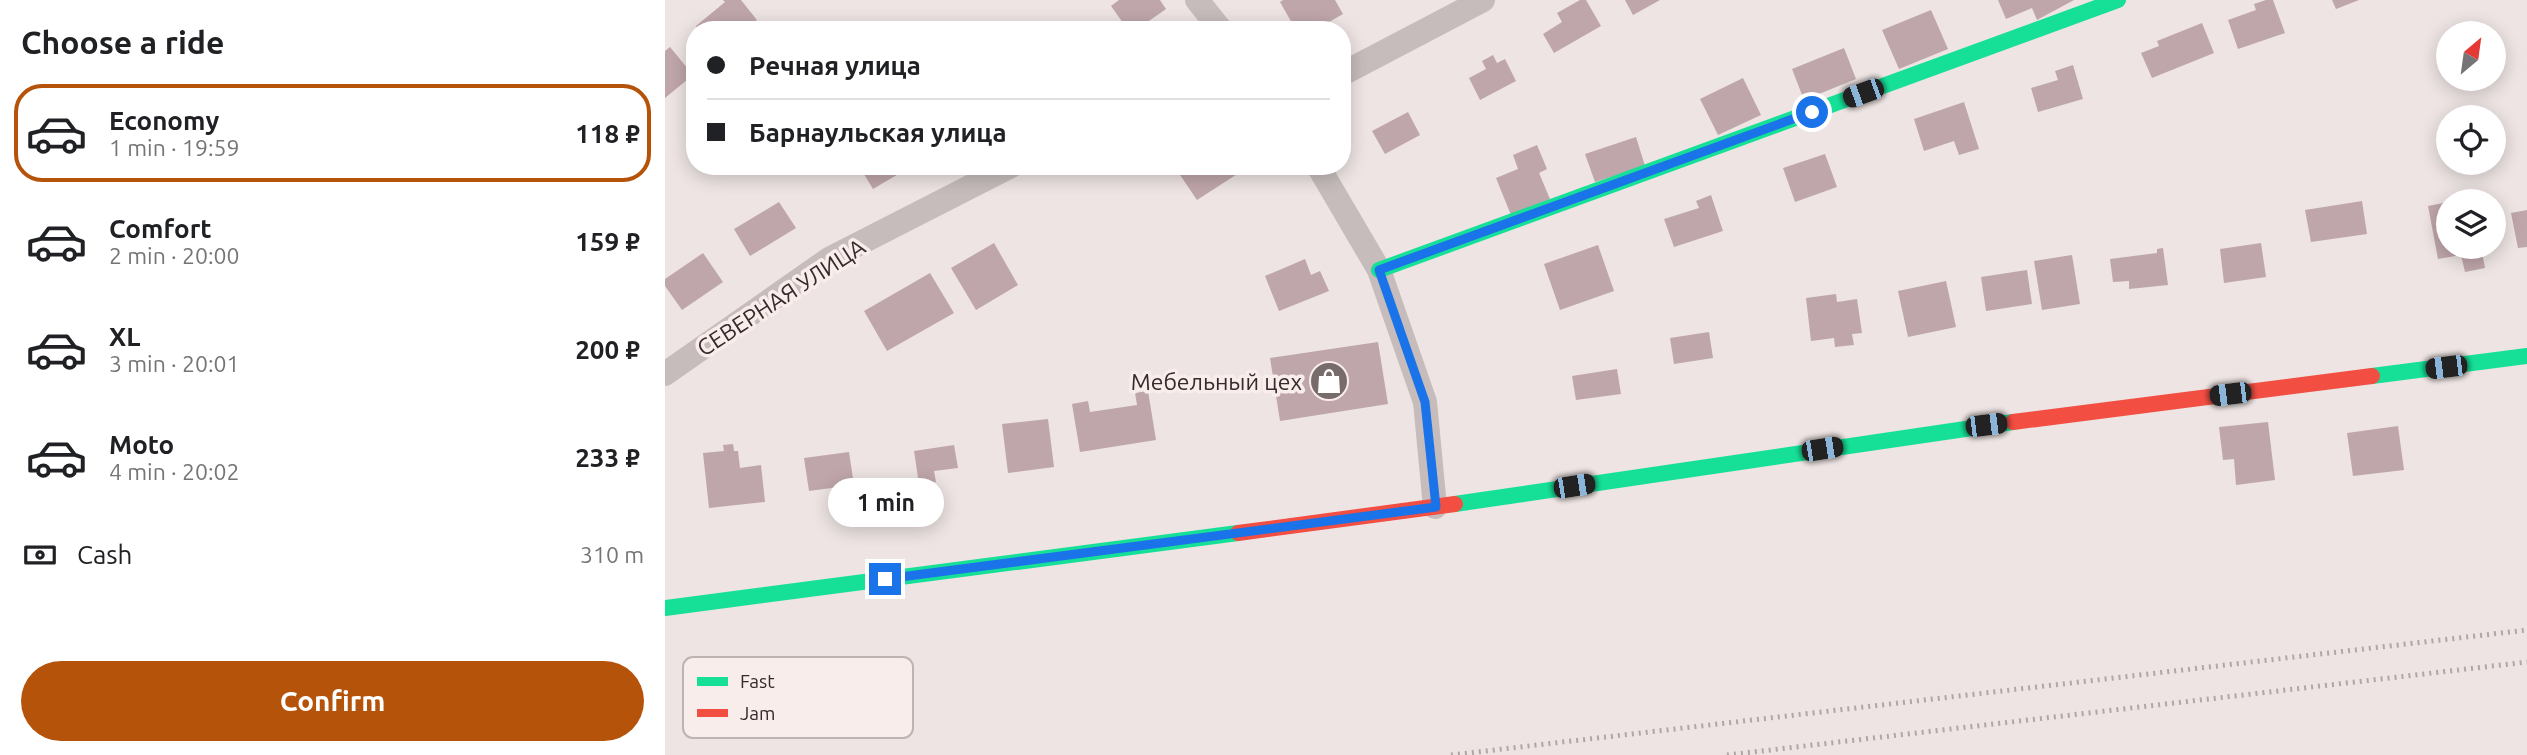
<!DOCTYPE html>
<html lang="en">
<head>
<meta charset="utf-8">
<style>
  body { margin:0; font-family:Ubuntu,sans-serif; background:#f2f2f2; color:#202124; height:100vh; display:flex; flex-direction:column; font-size:26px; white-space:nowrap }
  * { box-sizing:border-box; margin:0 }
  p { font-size:23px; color:#757577 }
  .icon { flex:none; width:38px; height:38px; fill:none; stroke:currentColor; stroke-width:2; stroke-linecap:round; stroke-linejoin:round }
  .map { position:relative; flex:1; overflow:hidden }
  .details { display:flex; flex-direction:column; background:#fff; width:665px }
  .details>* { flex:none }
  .top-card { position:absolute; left:21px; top:21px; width:665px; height:154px; border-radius:28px; box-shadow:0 4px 18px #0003; display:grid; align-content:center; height:154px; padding:0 21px; background:#fff }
  .needle { width:46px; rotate:29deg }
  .tools { position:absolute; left:1771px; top:21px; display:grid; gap:14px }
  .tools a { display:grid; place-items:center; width:70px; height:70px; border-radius:50%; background:#fff; box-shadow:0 4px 18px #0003; font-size:35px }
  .end { position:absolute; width:32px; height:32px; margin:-16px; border:9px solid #1a73e8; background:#fff; box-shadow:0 0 0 4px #fff }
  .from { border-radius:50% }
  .bubble { position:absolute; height:49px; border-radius:24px; background:#fff; box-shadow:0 4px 18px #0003; font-size:23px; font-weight:600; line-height:49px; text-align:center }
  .car { position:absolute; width:21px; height:42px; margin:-21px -10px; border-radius:9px; box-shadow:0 0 5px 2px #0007; background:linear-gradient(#222 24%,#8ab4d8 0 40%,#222 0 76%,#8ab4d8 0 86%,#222 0) }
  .top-card b { display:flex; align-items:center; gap:24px; height:66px; font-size:26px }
  .top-card b+b { border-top:2px solid #e0e0e0 }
  .top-card i { width:18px; height:18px; background:#202124 }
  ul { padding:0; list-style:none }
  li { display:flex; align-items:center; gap:21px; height:98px; margin:0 14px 10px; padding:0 7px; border:4px solid transparent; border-radius:28px }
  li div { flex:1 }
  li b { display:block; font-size:26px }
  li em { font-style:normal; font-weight:600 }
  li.active { border-color:#b45309 }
  li>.icon { width:63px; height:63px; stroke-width:1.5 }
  h2 { padding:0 21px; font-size:32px; line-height:84px }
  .pay { display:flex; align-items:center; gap:18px; height:77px; padding:0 21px; font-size:26px }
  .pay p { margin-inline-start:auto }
  .button { display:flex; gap:14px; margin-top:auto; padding:14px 21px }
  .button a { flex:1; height:80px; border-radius:42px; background:#b45309; color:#fff; font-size:28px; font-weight:600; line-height:80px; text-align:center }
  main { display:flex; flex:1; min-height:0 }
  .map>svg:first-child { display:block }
</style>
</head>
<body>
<main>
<section class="details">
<h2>Choose a ride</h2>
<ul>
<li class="active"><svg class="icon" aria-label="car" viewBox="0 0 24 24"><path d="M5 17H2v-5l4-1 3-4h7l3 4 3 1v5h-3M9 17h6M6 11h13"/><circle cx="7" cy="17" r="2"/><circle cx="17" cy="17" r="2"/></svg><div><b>Economy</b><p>1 min · 19:59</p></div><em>118 ₽</em></li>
<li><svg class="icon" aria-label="car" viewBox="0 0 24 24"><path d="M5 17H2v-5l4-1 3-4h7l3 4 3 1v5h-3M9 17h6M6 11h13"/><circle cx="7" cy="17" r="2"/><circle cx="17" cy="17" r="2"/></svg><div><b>Comfort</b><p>2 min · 20:00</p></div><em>159 ₽</em></li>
<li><svg class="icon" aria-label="car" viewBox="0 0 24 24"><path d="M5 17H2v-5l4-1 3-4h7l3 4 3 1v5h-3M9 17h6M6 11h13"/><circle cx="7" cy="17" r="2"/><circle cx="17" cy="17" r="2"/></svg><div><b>XL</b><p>3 min · 20:01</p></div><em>200 ₽</em></li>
<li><svg class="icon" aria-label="car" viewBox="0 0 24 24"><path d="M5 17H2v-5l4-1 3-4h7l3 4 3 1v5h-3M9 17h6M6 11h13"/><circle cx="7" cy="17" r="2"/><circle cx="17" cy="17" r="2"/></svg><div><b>Moto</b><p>4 min · 20:02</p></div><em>233 ₽</em></li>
</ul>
<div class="pay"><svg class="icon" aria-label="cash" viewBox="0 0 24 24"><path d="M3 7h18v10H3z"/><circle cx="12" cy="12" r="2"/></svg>Cash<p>310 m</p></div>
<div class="button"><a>Confirm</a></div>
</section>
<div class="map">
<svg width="1862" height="755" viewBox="0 0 1862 755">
  <rect width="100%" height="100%" fill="#ede4e3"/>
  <!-- building -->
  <path fill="#bfa6aa" d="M58,0h18l16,20 -12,10h-46l-3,-4 29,-24z
    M454,0h41l6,9 -30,21h-8l-17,-24z
    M618,0h52l8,14 -28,16h-19l-16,-28z
    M915,0h6l15,26 -47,27 -11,-19 19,-12 -5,-9z
    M960,0h35l-27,15z
    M1333,0h76l-37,20 -5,-12 -26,11z
    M1601,0h7l12,33 -47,16 -10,-29 28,-10 -2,-6z
    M1667,0h27l-23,9z
    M1266,10l17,39 -49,20 -17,-39z
    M1537,23l12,30 -62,25 -11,-25 18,-7 -2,-5z
    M5,47l23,28 -28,23v-47z
    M1179,48l12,31 -52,21 -12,-31z
    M828,55l4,8 8,-4 11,22 -36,19 -11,-22 17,-9 -4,-8z
    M1408,65l10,34 -45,13 -7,-24 27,-8 -3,-9z
    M1078,78l18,37 -43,20 -18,-36z
    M1299,102l15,47 -20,6 -5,-14 -30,10 -10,-32z
    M743,112l12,23 -35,19 -13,-23z
    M971,137l9,29 -50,16 -10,-28z
    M872,145l10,24 -8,4 11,26 -39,16 -15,-37 22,-9 -5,-14z
    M1160,154l12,33 -42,15 -12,-34z
    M194,166h53l-39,23z
    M509,166h70l1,3 -48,31z
    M1046,195l12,36 -49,16 -10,-28 35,-11 -3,-7z
    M1697,201l5,33 -56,8 -6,-32z
    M114,202l17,26 -46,28 -16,-27z
    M1783,202v45h33l4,21 -20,4 -4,-17 -23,4 -10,-53z
    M1862,210v37l-9,1 -7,-35z
    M329,243l24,42 -42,25 -25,-42z
    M1596,243l5,34 -42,6 -4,-34z
    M933,245l16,46 -54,19 -16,-46z
    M1498,248l5,37 -39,4v-8l-16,1 -3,-23 47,-6v-4z
    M38,253l20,29 -41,28 -17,-24v-7z
    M1407,255l8,49 -38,6 -8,-49z
    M640,259l6,16 9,-4 9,20 -50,20 -14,-35z
    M1362,270l5,34 -46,7 -5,-34z
    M265,273l24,40 -67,38 -23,-40z
    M1281,281l10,46 -48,10 -10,-46z
    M1171,294l1,8 20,-3 5,34 -10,1 2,11 -19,2 -1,-9 -23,3 -5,-43z
    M1044,332l4,26 -39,6 -4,-26z
    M713,342l10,62 -108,17 -10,-63z
    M952,369l4,25 -45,6 -4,-24z
    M483,391l8,49 -76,12 -8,-48 16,-3 2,11 47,-7 -2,-12z
    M383,419l6,48 -46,6 -6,-49z
    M1603,422l7,58 -39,5 -2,-26 -11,1 -4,-33z
    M1733,426l6,44 -51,6 -6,-43z
    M68,444l1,7h4l2,17 21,-3 4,37 -56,6 -6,-55 21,-2 -1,-6z
    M289,445l4,23 -24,3 2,11 -17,2 -5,-33z
    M184,452l5,33 -45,6 -5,-33z"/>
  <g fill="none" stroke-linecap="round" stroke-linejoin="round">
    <!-- street -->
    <path stroke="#c6bcbc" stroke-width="24" d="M532,0l24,30
      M677,74l141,-74
      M653,166l61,104 46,132 10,105
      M0,374l164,-115 182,-93"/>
    <!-- fast -->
    <path stroke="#16e098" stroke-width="16" d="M714,270l739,-270
      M1707,376l155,-20
      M790,504l558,-82
      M0,608l573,-75"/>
    <!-- jam -->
    <path stroke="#f24e42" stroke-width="16" d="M1348,422l359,-46
      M573,533l217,-29"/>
    <!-- rail -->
    <path stroke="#aea6a7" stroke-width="5" stroke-dasharray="2 5" stroke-linecap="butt" d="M786,755l1076,-125
      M1062,755l800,-93"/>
  </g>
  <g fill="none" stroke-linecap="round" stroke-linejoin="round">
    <!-- route -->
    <path stroke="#1a73e8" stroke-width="9" d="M220,579l551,-72 -11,-105 -46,-132 433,-158"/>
  </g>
  <!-- icons -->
  <defs>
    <symbol id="shop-disc" viewBox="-11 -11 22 22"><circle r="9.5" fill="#776b6c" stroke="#f9edeb"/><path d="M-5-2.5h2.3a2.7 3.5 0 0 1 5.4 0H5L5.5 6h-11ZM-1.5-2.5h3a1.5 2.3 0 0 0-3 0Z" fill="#fff"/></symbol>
  </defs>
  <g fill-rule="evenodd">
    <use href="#shop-disc" x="642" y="359" width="44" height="44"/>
  </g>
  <g text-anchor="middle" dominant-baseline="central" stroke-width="7" stroke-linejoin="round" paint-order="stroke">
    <!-- street labels -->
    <g font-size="23" fill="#372a2c" stroke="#f9edeb">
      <text transform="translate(116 297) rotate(-33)">СЕВЕРНАЯ УЛИЦА</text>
    </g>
    <!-- poi labels -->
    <g font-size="23" fill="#372a2c" stroke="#f9edeb" text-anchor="end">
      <text x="637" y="381">Мебельный цех</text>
    </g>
  </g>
  <!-- legend -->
  <rect x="18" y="657" width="230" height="81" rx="10" fill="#f9edeb" stroke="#bfb2b2" stroke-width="2"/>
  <rect x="32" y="677" width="31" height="9" fill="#16e098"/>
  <rect x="32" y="709" width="31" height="8" fill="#f24e42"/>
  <g font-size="19" fill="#372a2c">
    <text x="75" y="688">Fast</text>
    <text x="75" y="720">Jam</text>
  </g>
</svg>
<div class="tools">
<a><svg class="needle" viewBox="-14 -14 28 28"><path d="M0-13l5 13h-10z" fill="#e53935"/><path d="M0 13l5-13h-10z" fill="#757577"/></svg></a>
<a><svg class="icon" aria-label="locate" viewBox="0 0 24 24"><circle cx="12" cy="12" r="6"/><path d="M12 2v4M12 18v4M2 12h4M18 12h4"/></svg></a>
<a><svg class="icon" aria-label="layers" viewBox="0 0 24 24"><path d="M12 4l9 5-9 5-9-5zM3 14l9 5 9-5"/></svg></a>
</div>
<i class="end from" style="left:1147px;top:112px"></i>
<i class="end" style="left:220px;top:579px"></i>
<div class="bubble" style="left:163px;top:478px;width:116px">1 min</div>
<i class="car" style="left:1198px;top:93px;rotate:250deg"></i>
<i class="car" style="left:1781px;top:367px;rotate:263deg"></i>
<i class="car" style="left:1565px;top:394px;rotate:263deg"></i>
<i class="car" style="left:1321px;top:425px;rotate:83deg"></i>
<i class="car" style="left:1157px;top:449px;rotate:81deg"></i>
<i class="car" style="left:909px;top:486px;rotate:81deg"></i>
<div class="top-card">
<b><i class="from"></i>Речная улица</b>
<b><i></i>Барнаульская улица</b>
</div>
</div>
</main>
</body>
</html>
